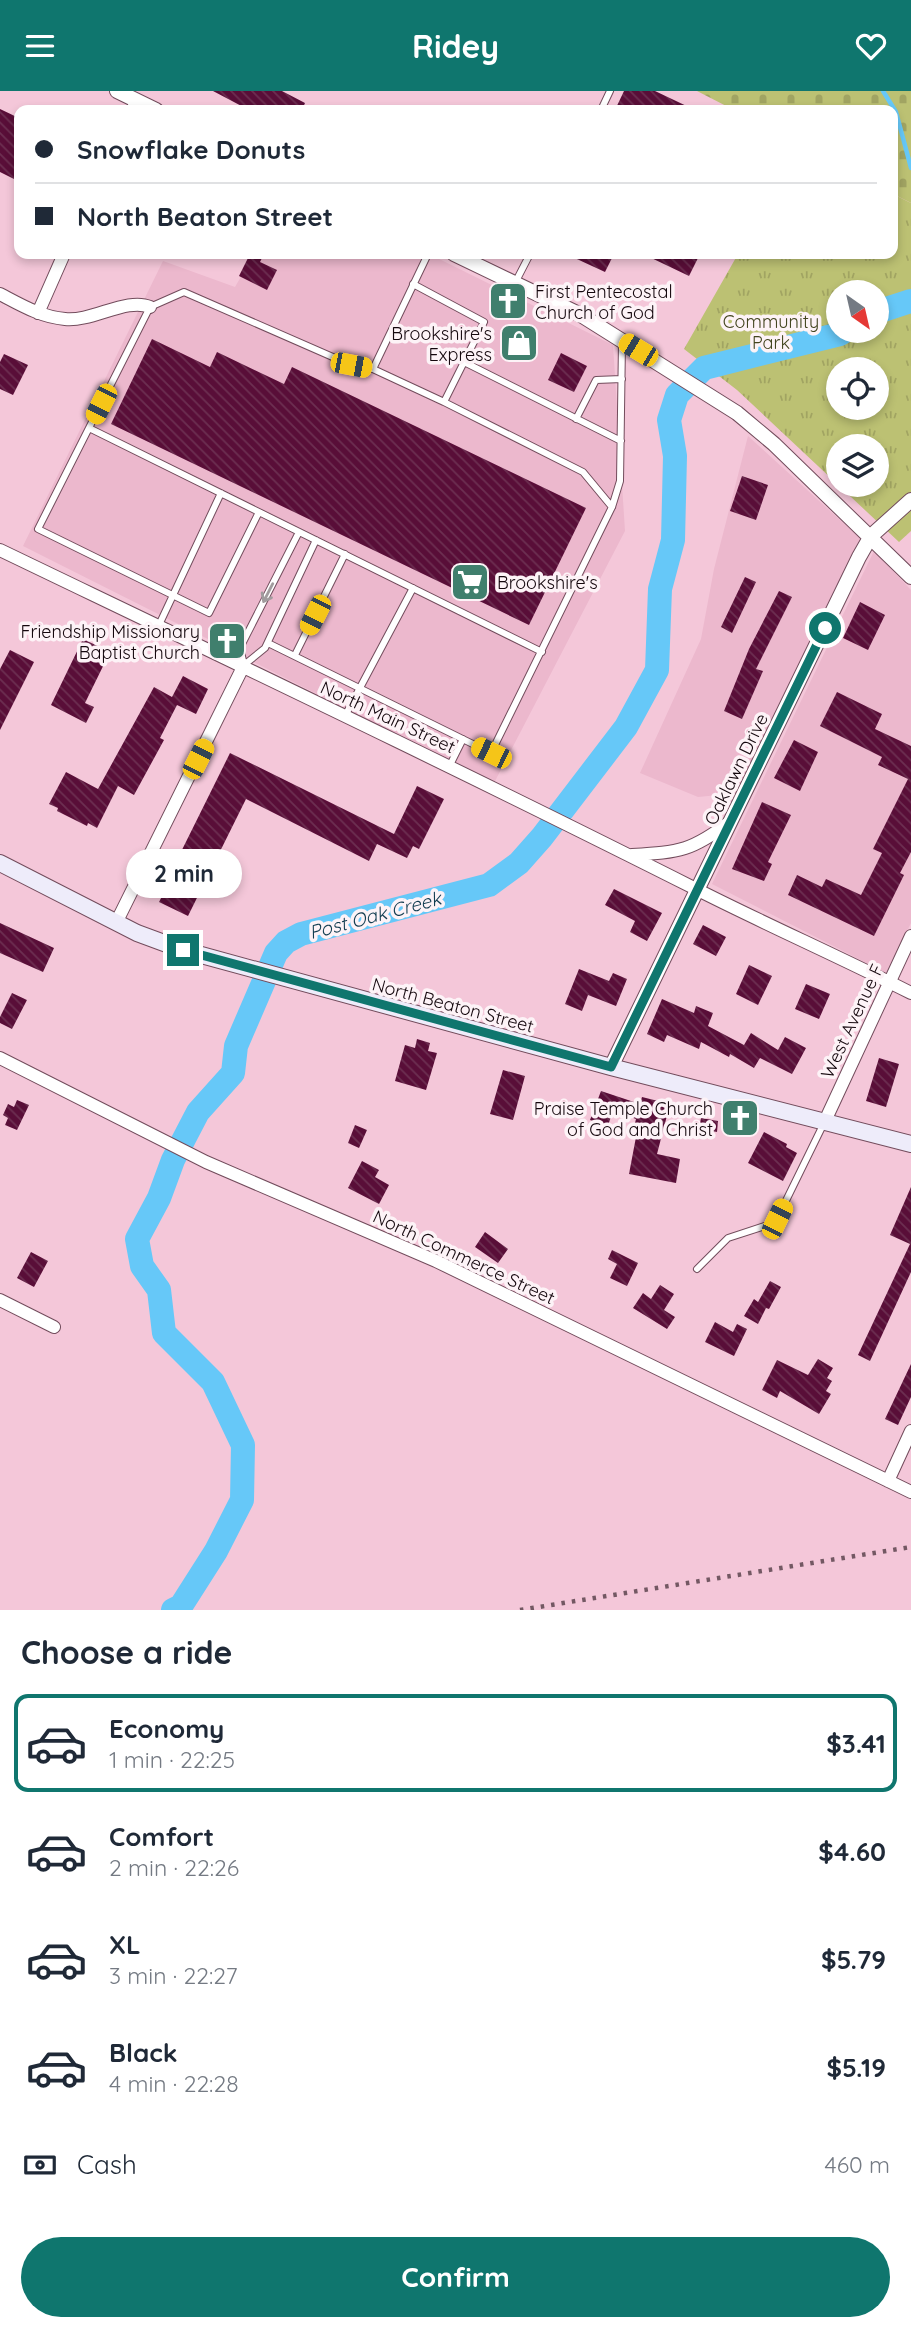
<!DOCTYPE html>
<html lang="en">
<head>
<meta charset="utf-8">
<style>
  body { margin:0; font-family:Quicksand,sans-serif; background:#f6f6f7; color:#1f2937; height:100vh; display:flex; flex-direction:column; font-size:26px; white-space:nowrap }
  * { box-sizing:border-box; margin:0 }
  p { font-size:23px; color:#747a83 }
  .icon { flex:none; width:38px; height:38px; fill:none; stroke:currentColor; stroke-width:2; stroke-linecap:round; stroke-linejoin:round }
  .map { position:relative; height:1519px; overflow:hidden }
  .panel { display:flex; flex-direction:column; background:#fff; flex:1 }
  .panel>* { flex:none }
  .banner { position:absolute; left:14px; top:14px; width:884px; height:154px; border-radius:14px; box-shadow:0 4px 10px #0003; display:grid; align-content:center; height:154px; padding:0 21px; background:#fff }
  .needle { width:46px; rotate:146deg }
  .buttons { position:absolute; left:826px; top:189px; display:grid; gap:14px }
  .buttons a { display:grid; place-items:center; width:63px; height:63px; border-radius:50%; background:#fff; box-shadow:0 4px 10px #0003; font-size:35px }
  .end { position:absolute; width:32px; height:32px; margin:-16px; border:9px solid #0f766e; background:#fff; box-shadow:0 0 0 4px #fff }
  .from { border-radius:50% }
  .bubble { position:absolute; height:49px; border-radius:24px; background:#fff; box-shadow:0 4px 10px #0003; font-size:23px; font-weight:700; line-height:49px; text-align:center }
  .car { position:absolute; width:21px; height:42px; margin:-21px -10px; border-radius:9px; box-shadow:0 0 5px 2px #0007; background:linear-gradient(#f5c518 24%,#345 0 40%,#f5c518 0 76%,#345 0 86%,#f5c518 0) }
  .banner b { display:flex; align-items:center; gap:24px; height:66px; font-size:26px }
  .banner b+b { border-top:2px solid #e0e1e3 }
  .banner i { width:18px; height:18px; background:#1f2937 }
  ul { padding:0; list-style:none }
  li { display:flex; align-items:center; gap:21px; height:98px; margin:0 14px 10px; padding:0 7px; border:4px solid transparent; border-radius:14px }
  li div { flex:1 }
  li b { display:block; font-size:26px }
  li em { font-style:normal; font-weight:700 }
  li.current { border-color:#0f766e }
  li>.icon { width:63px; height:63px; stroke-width:1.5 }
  h2 { padding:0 21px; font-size:32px; line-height:84px }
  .pay { display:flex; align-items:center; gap:18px; height:77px; padding:0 21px; font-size:26px }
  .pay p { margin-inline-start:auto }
  .primary-button { display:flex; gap:14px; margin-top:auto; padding:14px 21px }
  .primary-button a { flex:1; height:80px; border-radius:42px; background:#0f766e; color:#fff; font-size:28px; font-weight:700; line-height:80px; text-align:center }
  header { display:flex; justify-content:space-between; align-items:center; height:91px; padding:0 21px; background:#0f766e; color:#fff; font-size:32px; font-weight:700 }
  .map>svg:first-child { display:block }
</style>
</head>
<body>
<header><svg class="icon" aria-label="menu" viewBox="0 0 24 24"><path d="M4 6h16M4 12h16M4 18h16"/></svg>Ridey<svg class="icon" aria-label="heart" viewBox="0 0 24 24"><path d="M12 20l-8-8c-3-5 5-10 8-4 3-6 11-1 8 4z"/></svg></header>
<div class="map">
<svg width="911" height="1519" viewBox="0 0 911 1519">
  <defs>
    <pattern id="cemetery-stones" width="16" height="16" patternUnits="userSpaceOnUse" patternTransform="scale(1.75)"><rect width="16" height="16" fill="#bcc173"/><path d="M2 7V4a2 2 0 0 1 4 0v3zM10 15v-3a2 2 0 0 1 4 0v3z" fill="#a1a462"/></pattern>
    <pattern id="park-tufts" width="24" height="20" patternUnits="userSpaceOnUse" patternTransform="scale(1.75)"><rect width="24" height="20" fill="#bcc173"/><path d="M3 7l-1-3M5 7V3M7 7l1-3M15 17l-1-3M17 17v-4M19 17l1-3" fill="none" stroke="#a1a462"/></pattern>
    <pattern id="building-back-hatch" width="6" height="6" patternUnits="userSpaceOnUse" patternTransform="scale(1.75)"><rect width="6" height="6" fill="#590e38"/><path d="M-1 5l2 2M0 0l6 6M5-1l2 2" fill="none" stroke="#6c2f51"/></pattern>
  </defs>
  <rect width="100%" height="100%" fill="#f4c7d9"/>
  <!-- built -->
  <path fill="#ecb8cd" d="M254,163h175l184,91 12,186 -131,252 -471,-237 140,-285 72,26z
    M748,345l114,104 -123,253 -41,4 -58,-24 61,-134 13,-70z
    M874,460l37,39v333l-25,50 -174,-89z"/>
  <!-- cemetery -->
  <path fill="url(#cemetery-stones)" d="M697,0h214v112l-18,-9 -1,-84h-158z"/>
  <!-- park -->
  <path fill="url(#park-tufts)" fill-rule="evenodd" d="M893,103l18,9v328l-12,11 -162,-152 -53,-41 54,-95h154zM838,201h39v39h-39zM838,278h39v39h-39zM838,355h39v39h-39z"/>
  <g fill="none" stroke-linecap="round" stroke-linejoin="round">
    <!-- stream -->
    <path stroke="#66c8f8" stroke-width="4.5" d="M883,0l13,21 15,56"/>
    <!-- river -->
    <path stroke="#66c8f8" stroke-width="24" d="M877,221l34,-11
      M173,1519l8,-4 35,-55 26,-51 1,-55 -30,-63 -49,-49 -5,-43 -17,-24 -5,-27 22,-41 14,-38 25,-48 35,-39 3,-27 40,-93 10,-11 15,-8 188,-49 30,-22 23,-26 84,-110 31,-57 3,-81 13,-49 2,-84 -6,-36 8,-25 27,-27 136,-34 5,-3"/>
  </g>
  <!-- building -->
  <path fill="url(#building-back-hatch)" d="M213,0h69l23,12 -3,7h-53z
    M624,0h31l40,19h-80z
    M0,18l19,9v56l-3,6 -16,-8z
    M250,163h14l-4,8 17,8 -10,20 -28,-14z
    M566,163h48l-9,18z
    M643,163h57l-11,22z
    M517,233l18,8 -14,29 -18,-8z
    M152,248l58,28 7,-15 67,32 8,-17 294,141 -57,117 -418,-201z
    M561,262l26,13 -13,26 -26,-12z
    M4,263l24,11 -15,30 -13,-6v-27z
    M742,385l26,9 -12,35 -26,-9z
    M745,486l11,5 -24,51 -11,-6z
    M779,500l13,6 -36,72 7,2 -21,48 -18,-8 25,-62z
    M860,511l25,13 -17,35 -25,-12z
    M83,548l27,13 -25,51 9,4 -8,16 -35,-18z
    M10,559l24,12 -34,68v-61z
    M183,585l25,13 -12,25 -19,-9 -17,33 4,2 -30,55 -16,-9 -21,42 -9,-5 -1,3 -30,-15 1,-3 -9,-4 17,-32 32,17 56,-102 18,10z
    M837,601l45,22 -7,15 36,17v106l-11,21 4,2 -30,61 -86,-41 9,-20 25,12 4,-8 35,16 21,-42 -9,-4 35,-70 -30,-14 4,-8 -62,-31z
    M794,649l24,12 -18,39 -26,-13z
    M230,662l164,81 23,-48 27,13 -25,50 -6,-3 -6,12 -30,-14 -8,17 -123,-62 -58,117 -29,-14 17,-33 -3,-1z
    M762,711l29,13 -23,47 4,2 -8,17 -32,-12z
    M614,798l48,24 -15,28 -17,-9 5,-11 -30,-16z
    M0,832l54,25 -11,24 -43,-19z
    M703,834l23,12 -10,19 -23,-12z
    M749,874l23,11 -14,29 -22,-11z
    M579,878l30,12 4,-8 14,6 -11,27 -28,-11 -6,16 -17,-7z
    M806,893l24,10 -11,25 -24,-10z
    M12,902l15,7 -15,29 -12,-6v-6z
    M662,908l32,14 2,-7 17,7 -5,13 36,19 7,-12 27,17 7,-13 21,11 -14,26 -32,-16 -6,10 -24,-14 -1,3 -28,-15 -2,7 -32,-14 -3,7 -17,-8z
    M417,948l13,4 -2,8 9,2 -11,37 -31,-9 10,-36 10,3z
    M879,967l20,6 -13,43 -20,-6z
    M503,979l22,6 -12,44 -23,-6z
    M601,1000l39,13 2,-7 28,7 -13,50 23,5 -4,24 -47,-9 7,-37 -4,-1 4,-17 -23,-9 -5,16 -18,-6z
    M17,1009l12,5 -12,25 -12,-5 3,-7 -5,-3 5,-11 6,3z
    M701,1027l17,3 -1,11 -18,-3z
    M355,1034l12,5 -8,18 -11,-5z
    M764,1041l23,12 -1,3 11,6 -14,28 -35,-18z
    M362,1070l17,9 -4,7 14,8 -10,19 -31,-16z
    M911,1096v85l-41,89 -12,-6 52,-111 -20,-9z
    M485,1141l23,17 -10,14 -23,-16z
    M612,1159l26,13 -11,23 -17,-8 7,-14 -9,-5z
    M31,1161l17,9 -14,26 -17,-9z
    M770,1190l11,6 -12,22 -3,-1 -8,16 -14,-8 10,-17 4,3z
    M660,1194l14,9 -10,16 11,7 -8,12 -34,-21 10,-15 8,6z
    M715,1231l18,10 4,-8 10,5 -13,27 -29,-14z
    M818,1268l15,9 -6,10 5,3 -6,10 5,3 -12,20 -39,-23 -3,7 -15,-8 15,-30 31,15z
    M911,1273v33l-13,28 -13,-6z"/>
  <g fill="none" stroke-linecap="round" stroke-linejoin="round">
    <defs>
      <path id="service" d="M601,19l9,-19
        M428,163l-55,115 71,33 139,70 29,35
        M515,192l15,-29
        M413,193l71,38 -20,40
        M444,311l20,-40 157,79
        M576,328l20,-39 26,-1
        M89,337l453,224
        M259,421l-50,101 -171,-84 112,-222 34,-15 167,73 22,4
        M299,441l-59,116 4,17 21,-17 51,-108
        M159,534l62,-132
        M268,552l223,110 121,-246 8,-26 2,-139
        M295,564l50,-101
        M345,625l68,-128
        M450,674l13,-26
        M697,1178l31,-31 43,-14 6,-5 47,-96"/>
      <path id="minor" d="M132,19l5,-9
        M0,203c21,11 41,23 65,25 27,3 62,-22 85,-12
        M38,222l26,-59
        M0,459c233,112 466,223 696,339 71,36 144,68 215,104
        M632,764c48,-3 60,-4 99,-34
        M116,832l128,-258
        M0,967l206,104 230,99 475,231
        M825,1030l86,-185
        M0,1209l54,27
        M888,1390l23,-50"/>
      <path id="tertiary" d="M117,0l39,19
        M454,163l127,61 156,98 37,31 137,133
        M611,976l248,-510 12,-21 40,-36"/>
      <path id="secondary" d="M0,772l137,70 46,17 428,117 300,77"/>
    </defs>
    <!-- service casing -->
    <use href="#service" stroke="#724c5c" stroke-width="8"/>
    <!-- minor casing -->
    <use href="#minor" stroke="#724c5c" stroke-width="14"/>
    <!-- tertiary casing -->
    <use href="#tertiary" stroke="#724c5c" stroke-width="16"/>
    <!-- secondary casing -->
    <use href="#secondary" stroke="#724c5c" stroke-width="18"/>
    <!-- service -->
    <use href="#service" stroke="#fff" stroke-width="6"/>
    <!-- minor -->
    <use href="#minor" stroke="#fff" stroke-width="12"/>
    <!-- tertiary -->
    <use href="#tertiary" stroke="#fff" stroke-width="14"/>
    <!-- secondary -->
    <use href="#secondary" stroke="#eeecfa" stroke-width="16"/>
    <!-- rail -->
    <path stroke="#735863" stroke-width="4.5" stroke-dasharray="3.5 7" stroke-linecap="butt" d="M520,1519l391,-63"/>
  </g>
  <!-- one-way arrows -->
  <defs><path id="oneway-shaft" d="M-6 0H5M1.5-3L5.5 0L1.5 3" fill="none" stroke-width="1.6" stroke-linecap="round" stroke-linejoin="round" transform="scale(1.75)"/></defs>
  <use stroke="#a19c9e" href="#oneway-shaft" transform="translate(268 502) rotate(117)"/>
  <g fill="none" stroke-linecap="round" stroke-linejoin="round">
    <!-- route -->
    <path stroke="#0f766e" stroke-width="9" d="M183,859l428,117 214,-439"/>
  </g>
  <!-- icons -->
  <defs>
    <symbol id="church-square" viewBox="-11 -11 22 22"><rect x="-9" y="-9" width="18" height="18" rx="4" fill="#407f6d" stroke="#fdf3f7"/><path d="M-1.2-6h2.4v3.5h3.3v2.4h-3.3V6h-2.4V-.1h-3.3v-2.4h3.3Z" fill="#fff"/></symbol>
    <symbol id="shop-square" viewBox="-11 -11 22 22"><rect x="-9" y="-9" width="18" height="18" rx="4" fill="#407f6d" stroke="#fdf3f7"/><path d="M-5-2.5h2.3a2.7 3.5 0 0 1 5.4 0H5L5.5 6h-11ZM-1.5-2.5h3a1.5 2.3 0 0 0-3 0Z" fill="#fff"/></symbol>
    <symbol id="supermarket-square" viewBox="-11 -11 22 22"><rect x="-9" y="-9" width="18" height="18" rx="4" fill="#407f6d" stroke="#fdf3f7"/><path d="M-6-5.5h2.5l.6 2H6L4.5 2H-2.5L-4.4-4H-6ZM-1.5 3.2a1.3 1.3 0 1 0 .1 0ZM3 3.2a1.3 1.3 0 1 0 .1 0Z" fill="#fff"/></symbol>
  </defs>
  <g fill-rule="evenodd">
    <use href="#church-square" x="486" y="188" width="44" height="44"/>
    <use href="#shop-square" x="497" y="230" width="44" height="44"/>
    <use href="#supermarket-square" x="448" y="469" width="44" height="44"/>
    <use href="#church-square" x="205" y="528" width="44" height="44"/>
    <use href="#church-square" x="718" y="1005" width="44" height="44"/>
  </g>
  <g text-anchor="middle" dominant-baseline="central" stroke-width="7" stroke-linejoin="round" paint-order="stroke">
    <!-- poi labels -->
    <g font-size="18" fill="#14070d" stroke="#fdf3f7" text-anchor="end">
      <text x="535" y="200" text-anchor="start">First Pentecostal<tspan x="535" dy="21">Church of God</tspan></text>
      <text x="492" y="242">Brookshire's<tspan x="492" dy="21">Express</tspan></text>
      <text x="497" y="491" text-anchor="start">Brookshire's</text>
      <text x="200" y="540">Friendship Missionary<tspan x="200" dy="21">Baptist Church</tspan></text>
      <text x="713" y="1017">Praise Temple Church<tspan x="713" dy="21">of God and Christ</tspan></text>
    </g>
    <!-- park labels -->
    <g font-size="18" fill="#43451f" stroke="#fdf3f7">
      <text x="771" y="230">Community<tspan x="771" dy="21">Park</tspan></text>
    </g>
    <!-- street labels -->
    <g font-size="18" fill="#14070d" stroke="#fdf3f7">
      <text transform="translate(388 626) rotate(25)">North Main Street</text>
      <text transform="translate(736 678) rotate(-64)">Oaklawn Drive</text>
      <text transform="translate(453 914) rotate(15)">North Beaton Street</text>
      <text transform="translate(852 930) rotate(-65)">West Avenue F</text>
      <text transform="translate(464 1166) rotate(25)">North Commerce Street</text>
    </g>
    <!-- water labels -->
    <g font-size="19" font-style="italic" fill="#113c50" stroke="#fdf3f7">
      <text transform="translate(375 824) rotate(-15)">Post Oak Creek</text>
    </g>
  </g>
</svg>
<div class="buttons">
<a><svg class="needle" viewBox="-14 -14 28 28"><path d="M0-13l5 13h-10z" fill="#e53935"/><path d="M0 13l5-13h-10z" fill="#747a83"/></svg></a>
<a><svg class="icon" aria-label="locate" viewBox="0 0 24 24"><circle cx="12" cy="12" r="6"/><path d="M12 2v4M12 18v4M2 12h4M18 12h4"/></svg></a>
<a><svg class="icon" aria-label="layers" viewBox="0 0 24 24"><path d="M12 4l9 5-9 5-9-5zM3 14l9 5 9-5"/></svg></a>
</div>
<i class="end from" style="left:825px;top:537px"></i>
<i class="end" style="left:183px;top:859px"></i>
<div class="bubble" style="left:126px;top:758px;width:116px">2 min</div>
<i class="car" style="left:638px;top:259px;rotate:301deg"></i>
<i class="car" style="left:351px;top:274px;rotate:101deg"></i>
<i class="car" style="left:101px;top:313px;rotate:207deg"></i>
<i class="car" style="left:315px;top:524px;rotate:207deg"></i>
<i class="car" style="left:491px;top:662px;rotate:296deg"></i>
<i class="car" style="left:198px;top:668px;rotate:27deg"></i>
<i class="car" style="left:777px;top:1128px;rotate:26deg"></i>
<div class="banner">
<b><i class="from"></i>Snowflake Donuts</b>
<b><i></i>North Beaton Street</b>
</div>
</div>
<section class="panel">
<h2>Choose a ride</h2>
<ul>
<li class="current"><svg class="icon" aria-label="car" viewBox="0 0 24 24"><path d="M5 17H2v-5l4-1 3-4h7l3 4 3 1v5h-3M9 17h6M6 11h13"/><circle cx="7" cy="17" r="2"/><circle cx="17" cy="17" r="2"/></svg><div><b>Economy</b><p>1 min · 22:25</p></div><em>$3.41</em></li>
<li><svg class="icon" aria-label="car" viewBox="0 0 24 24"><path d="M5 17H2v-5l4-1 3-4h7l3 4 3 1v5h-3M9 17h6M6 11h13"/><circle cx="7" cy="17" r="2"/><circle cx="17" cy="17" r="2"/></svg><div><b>Comfort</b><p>2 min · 22:26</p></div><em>$4.60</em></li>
<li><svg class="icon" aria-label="car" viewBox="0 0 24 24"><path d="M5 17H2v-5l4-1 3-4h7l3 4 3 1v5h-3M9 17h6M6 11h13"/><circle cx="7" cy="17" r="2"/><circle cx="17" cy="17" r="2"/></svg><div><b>XL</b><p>3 min · 22:27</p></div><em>$5.79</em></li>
<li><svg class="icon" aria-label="car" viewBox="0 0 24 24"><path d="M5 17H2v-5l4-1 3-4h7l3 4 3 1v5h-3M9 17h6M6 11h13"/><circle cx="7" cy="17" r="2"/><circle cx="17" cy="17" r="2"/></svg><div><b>Black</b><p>4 min · 22:28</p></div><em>$5.19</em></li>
</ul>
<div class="pay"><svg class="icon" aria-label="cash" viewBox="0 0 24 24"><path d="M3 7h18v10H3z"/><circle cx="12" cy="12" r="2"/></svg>Cash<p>460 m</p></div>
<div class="primary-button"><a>Confirm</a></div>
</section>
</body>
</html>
